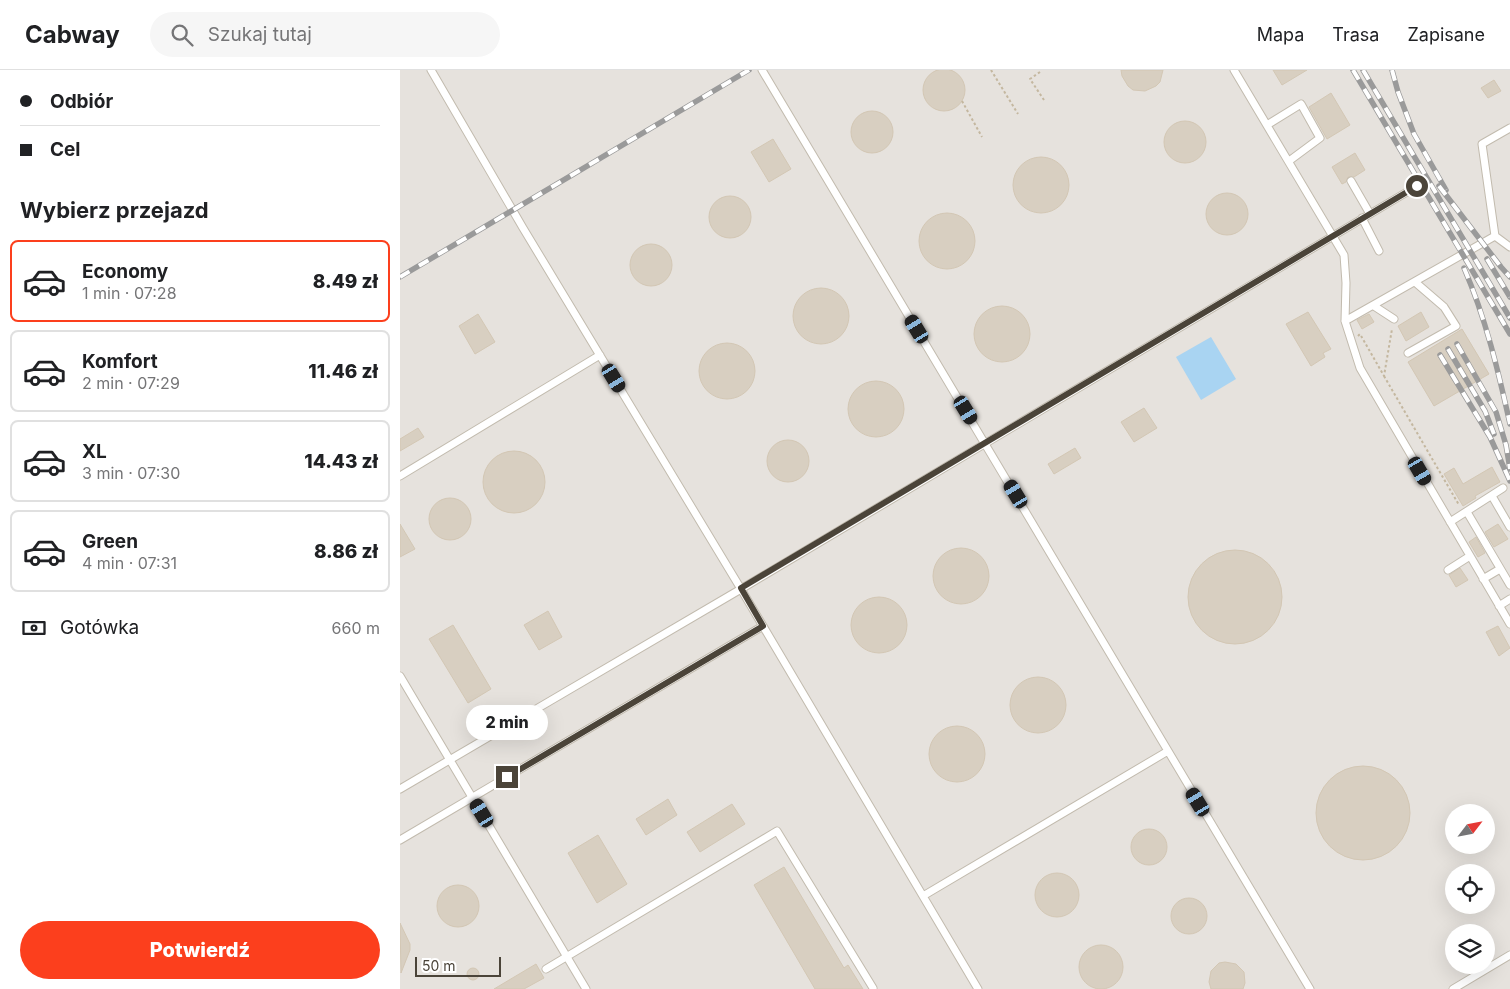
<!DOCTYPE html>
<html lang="pl">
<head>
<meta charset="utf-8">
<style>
  body { margin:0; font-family:Inter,sans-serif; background:#f6f6f6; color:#202124; height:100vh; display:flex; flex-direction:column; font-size:19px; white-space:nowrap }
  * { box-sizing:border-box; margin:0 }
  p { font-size:16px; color:#757577 }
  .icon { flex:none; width:28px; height:28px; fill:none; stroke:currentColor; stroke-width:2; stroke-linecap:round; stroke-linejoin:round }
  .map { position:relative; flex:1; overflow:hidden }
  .sheet { display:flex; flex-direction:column; background:#fff; width:400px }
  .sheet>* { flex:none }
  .hud { display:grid; align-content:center; height:110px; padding:0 20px; background:#fff }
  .needle { width:32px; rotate:58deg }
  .tools { position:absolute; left:1045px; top:734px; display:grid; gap:10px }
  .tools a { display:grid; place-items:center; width:50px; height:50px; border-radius:50%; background:#fff; box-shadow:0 5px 20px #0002; font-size:25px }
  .scale { position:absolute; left:15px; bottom:12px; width:86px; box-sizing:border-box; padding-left:5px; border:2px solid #4b4439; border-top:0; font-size:14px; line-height:18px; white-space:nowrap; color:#4b4439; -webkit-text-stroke:4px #fff; paint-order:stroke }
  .end { position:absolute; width:22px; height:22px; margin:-11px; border:6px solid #4b4439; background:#fff; box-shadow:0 0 0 2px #fff }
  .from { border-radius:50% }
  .bubble { position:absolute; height:35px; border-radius:18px; background:#fff; box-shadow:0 5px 20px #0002; font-size:16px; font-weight:800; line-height:35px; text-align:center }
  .car { position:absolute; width:15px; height:30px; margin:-15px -8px; border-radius:6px; box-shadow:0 0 4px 1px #0007; background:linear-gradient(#222 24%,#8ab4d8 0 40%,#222 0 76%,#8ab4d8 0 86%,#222 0) }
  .hud b { display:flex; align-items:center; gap:18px; height:48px; font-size:19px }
  .hud b+b { border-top:1px solid #e0e0e0 }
  .hud i { width:12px; height:12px; background:#202124 }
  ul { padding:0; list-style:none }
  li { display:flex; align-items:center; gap:15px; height:82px; margin:0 10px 8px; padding:0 10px; border:2px solid #e0e0e0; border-radius:8px }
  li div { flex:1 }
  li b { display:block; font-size:19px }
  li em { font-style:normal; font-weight:800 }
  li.selected { border-color:#fc3f1d }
  li>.icon { width:45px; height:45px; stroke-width:1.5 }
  h2 { padding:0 20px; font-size:22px; line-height:60px }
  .pay { display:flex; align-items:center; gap:12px; height:55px; padding:0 20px; font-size:19px }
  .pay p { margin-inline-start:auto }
  .cta { display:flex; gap:10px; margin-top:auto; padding:10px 20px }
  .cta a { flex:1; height:58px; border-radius:30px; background:#fc3f1d; color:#fff; font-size:20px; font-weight:800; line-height:58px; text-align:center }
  header { display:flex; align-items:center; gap:30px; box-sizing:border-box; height:70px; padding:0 25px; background:#fff; border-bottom:1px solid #e0e0e0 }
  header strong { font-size:24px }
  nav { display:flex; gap:28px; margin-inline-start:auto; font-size:18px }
  .search { width:350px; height:45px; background:#f6f6f6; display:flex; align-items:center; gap:12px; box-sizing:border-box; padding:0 18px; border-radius:28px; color:#757577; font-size:19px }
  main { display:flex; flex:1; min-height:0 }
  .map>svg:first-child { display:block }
</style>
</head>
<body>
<header>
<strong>Cabway</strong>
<div class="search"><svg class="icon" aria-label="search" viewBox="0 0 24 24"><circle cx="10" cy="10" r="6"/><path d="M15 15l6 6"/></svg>Szukaj tutaj</div>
<nav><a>Mapa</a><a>Trasa</a><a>Zapisane</a></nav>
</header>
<main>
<section class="sheet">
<div class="hud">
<b><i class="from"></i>Odbiór</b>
<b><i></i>Cel</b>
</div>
<h2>Wybierz przejazd</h2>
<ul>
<li class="selected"><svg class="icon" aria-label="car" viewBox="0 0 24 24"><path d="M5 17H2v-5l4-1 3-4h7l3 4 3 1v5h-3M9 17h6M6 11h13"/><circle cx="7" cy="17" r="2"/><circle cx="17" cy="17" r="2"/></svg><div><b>Economy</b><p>1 min · 07:28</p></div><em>8.49 zł</em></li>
<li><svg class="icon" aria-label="car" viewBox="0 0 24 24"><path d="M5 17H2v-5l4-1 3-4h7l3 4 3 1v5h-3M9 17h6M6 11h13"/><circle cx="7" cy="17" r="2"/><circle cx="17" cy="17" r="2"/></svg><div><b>Komfort</b><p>2 min · 07:29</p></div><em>11.46 zł</em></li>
<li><svg class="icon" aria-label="car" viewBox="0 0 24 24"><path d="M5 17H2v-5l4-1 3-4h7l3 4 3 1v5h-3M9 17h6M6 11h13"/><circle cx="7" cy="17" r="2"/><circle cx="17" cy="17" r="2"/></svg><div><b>XL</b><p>3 min · 07:30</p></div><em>14.43 zł</em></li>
<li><svg class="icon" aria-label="car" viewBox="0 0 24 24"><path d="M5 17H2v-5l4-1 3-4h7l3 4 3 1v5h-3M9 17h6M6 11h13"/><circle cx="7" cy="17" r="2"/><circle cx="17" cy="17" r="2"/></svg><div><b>Green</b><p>4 min · 07:31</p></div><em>8.86 zł</em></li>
</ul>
<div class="pay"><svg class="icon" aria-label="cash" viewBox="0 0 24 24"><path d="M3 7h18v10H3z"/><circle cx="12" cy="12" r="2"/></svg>Gotówka<p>660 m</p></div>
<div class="cta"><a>Potwierdź</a></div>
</section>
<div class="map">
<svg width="1110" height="919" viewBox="0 0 1110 919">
  <rect width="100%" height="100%" fill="#f6f3ec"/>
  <!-- industrial -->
  <path fill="#e6e2dd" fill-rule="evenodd" d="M0,0h1110v919h-1110zM1054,742h32v33h-32zM1054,802h32v33h-32zM1054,862h32v33h-32z"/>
  <!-- water -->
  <path fill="#a9d4f2" d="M811,267l25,42 -35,21 -25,-43z"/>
  <!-- building -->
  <path fill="#d8cfc1" stroke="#d3c7b4" d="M523 20a21 21 0 1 1 42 0a21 21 0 1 1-42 0Z
    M721,0h42l-3,12 -4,4 -11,5 -12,-1 -5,-4 -6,-10z
    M873,0h34l-25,15z
    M1094,10l7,11 -13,7 -7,-10z
    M931,23l19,32 -23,14 -18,-32z
    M451 62a21 21 0 1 1 42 0a21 21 0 1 1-42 0Z
    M764 72a21 21 0 1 1 42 0a21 21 0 1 1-42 0Z
    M373,69l18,30 -22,13 -18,-30z
    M955,83l10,17 -11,7h-6l-2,5 -4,2 -10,-17z
    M613 115a28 28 0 1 1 56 0a28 28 0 1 1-56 0Z
    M806 144a21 21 0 1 1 42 0a21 21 0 1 1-42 0Z
    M309 147a21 21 0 1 1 42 0a21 21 0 1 1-42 0Z
    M519 171a28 28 0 1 1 56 0a28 28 0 1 1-56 0Z
    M230 195a21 21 0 1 1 42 0a21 21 0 1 1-42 0Z
    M393 246a28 28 0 1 1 56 0a28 28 0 1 1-56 0Z
    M574 264a28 28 0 1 1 56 0a28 28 0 1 1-56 0Z
    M908,242l23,37 -8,4 2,4 -14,9 -25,-42z
    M1021,242l8,15 -23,14 -8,-15z
    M78,244l17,28 -20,12 -16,-28z
    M969,244l5,8 -12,7 -5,-9z
    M1062,259l27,45 -55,32 -26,-44z
    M299 301a28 28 0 1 1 56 0a28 28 0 1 1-56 0Z
    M448 339a28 28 0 1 1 56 0a28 28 0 1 1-56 0Z
    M744,338l13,20 -23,14 -13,-20z
    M18,358l6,9 -24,14v-12z
    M367 391a21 21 0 1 1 42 0a21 21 0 1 1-42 0Z
    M675,378l6,10 -27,16 -6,-10z
    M83 412a31 31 0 1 1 62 0a31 31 0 1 1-62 0Z
    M1092,397l8,15 -25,14 1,2 -13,8 -19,-32 10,-6 9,16z
    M29 449a21 21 0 1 1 42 0a21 21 0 1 1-42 0Z
    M0,454l15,25 -15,8z
    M1098,454l10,15 -14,8 -9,-15z
    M1076,467l9,16 -7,4 -9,-15z
    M533 506a28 28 0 1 1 56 0a28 28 0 1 1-56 0Z
    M788 527a47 47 0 1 1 94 0a47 47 0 1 1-94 0Z
    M1060,498l8,12 -12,7 -7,-12z
    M451 555a28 28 0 1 1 56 0a28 28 0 1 1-56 0Z
    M148,541l14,26 -23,13 -15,-25z
    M53,555l38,64 -23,14 -39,-64z
    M1098,556l12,22 -11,8 -13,-24z
    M610 635a28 28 0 1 1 56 0a28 28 0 1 1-56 0Z
    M529 684a28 28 0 1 1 56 0a28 28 0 1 1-56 0Z
    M916 743a47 47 0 1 1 94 0a47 47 0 1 1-94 0Z
    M268,729l9,16 -31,20 -10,-16z
    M332,734l13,20 -45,28 -13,-20z
    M731 777a18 18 0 1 1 36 0a18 18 0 1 1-36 0Z
    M198,765l29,49 -30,19 -29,-50z
    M384,797l60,101 4,-3 15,24h-48l-61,-104z
    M635 825a22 22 0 1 1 44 0a22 22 0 1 1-44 0Z
    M37 836a21 21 0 1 1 42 0a21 21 0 1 1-42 0Z
    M771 846a18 18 0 1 1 36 0a18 18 0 1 1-36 0Z
    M0,853l10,21v6l-9,23z
    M679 897a22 22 0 1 1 44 0a22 22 0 1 1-44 0Z
    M825,892l11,2 8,8 1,11 -2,6h-32l-2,-7 2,-11 8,-8z
    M136,894l8,14 -20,11h-30z
    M67 904a6 6 0 1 1 12 0a6 6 0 1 1-12 0Z"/>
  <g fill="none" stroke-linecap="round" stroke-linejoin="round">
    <defs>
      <path id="lane" d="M31,0l92,158 218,361 237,400
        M362,0l548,919
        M834,0l110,185 2,28 -1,38 15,47 150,256
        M867,55l34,-21 19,34 -31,23
        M951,111l19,33
        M962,148l17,33
        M1095,166l-13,-92 28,-16
        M974,236l20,13
        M945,251l150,-85 15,11
        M1008,283l48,-27 -12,-19 -29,-25
        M0,406l200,-121
        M1092,426l18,31
        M1067,442l43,73
        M1050,452l53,-34
        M1048,500l22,-14
        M1083,509l17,-10
        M1099,536l11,-7
        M0,606l186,313
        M0,719l341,-200 676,-403
        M0,770l363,-214
        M523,826l245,-145
        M146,899l231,-138 96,157
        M1053,919l57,-34"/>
    </defs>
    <!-- lane casing -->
    <use href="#lane" stroke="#c2bbae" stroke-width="9"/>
    <!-- path -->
    <path stroke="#c4b79f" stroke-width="2" stroke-dasharray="2.5 2.5" stroke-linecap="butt" d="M591,0l27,44
      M640,2l-10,7 14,21
      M562,31l20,36
      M958,266l2,-2 24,42 8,-47
      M984,306l75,129"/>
    <!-- lane -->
    <use href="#lane" stroke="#fff" stroke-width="7"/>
    <defs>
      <path id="rail" d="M953,0l157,264
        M963,0l147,248
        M992,0l6,22 16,42 32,56
        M1039,116l62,81 9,10
        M1087,189l23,38
        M1064,198c22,51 34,102 46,156
        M0,207l349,-207
        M1057,274l39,68 10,33 4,24
        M1048,279l37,62 9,23
        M1040,285l50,82 20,44"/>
    </defs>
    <!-- rail casing -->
    <use href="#rail" stroke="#9a9a9a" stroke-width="5.5"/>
    <!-- rail -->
    <use href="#rail" stroke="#fff" stroke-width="4" stroke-dasharray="11" stroke-linecap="butt"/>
  </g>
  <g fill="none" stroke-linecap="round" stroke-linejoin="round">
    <!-- route -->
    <path stroke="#4b4439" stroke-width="6" d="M107,707l256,-151 -22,-38 676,-402"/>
  </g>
</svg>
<div class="tools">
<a><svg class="needle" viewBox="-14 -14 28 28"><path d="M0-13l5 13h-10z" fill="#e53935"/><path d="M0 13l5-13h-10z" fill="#757577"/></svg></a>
<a><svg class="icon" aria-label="locate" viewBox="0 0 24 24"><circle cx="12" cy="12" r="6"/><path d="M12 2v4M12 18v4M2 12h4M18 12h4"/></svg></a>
<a><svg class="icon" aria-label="layers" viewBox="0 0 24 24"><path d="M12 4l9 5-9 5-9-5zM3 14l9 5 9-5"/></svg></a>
</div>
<div class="scale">50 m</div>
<i class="end from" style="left:1017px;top:116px"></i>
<i class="end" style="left:107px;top:707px"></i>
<div class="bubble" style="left:66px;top:635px;width:82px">2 min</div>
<i class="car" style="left:517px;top:259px;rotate:329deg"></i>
<i class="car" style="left:214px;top:308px;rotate:149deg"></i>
<i class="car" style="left:566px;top:340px;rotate:149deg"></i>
<i class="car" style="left:1020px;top:401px;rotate:150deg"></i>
<i class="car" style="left:616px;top:424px;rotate:329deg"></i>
<i class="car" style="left:798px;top:732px;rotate:329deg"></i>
<i class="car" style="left:82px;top:743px;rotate:329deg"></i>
</div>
</main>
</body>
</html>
